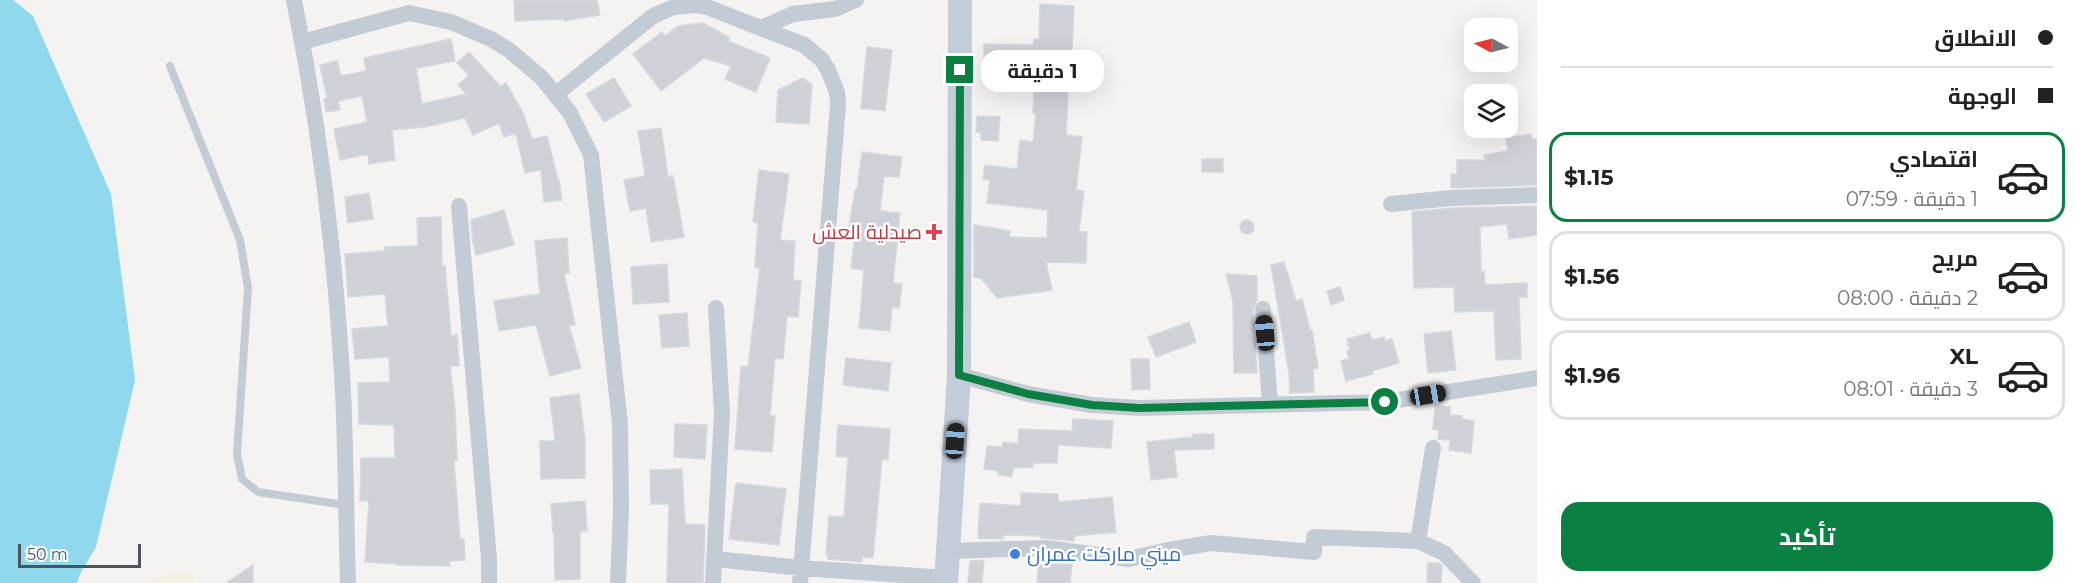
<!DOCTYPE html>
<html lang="ar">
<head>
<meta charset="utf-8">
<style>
  body { margin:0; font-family:Montserrat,Cairo,sans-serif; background:#f6f6f6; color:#222; direction:rtl; height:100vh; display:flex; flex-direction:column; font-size:22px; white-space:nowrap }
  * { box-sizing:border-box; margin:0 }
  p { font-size:20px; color:#767676 }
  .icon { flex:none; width:33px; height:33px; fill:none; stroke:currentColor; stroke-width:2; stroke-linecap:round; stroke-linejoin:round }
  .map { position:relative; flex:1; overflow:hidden; direction:ltr }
  .side { display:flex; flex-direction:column; background:#fff; width:540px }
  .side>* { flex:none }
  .banner { display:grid; align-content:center; height:132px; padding:0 24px; background:#fff }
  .needle { width:39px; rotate:277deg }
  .controls { position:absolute; left:1464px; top:18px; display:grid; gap:12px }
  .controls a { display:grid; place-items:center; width:54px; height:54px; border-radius:12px; background:#fff; box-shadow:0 6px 24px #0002; font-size:30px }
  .scale { position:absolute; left:18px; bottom:15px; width:123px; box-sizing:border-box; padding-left:6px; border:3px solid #495561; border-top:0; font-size:16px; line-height:21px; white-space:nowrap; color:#495561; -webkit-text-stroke:4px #fff; paint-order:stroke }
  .end { position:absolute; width:27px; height:27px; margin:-14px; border:8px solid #0b8043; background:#fff; box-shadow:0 0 0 3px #fff }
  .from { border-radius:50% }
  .bubble { position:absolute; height:42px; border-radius:18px; background:#fff; box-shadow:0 6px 24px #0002; font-size:20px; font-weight:700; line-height:42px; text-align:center; direction:rtl }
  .car { position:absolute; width:18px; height:36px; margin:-18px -9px; border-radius:8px; box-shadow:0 0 4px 2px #0007; background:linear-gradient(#222 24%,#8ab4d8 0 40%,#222 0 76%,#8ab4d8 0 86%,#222 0) }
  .banner b { display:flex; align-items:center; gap:21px; height:57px; font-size:22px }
  .banner b+b { border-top:2px solid #e0e0e0 }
  .banner i { width:15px; height:15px; background:#222 }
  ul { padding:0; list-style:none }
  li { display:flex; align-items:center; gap:18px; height:90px; margin:0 12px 9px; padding:0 12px; border:3px solid #e0e0e0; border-radius:18px }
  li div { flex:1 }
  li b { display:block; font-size:22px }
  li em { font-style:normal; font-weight:700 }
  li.active { border-color:#0b8043 }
  li>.icon { width:54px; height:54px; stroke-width:1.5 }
  .button { display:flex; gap:12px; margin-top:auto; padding:12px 24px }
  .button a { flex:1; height:69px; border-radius:18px; background:#0b8043; color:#fff; font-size:24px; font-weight:700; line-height:69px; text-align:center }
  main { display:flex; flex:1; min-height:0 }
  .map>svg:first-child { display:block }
</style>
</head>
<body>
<main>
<section class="side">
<div class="banner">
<b><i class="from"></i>الانطلاق</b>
<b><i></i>الوجهة</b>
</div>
<ul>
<li class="active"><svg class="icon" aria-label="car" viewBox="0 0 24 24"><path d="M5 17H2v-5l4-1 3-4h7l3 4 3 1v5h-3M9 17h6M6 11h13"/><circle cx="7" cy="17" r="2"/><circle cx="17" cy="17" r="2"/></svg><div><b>اقتصادي</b><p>1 دقيقة · 07:59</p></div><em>$1.15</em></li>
<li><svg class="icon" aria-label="car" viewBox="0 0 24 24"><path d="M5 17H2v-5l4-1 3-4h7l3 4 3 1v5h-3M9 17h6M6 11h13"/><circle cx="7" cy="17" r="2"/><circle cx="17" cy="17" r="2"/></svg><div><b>مريح</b><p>2 دقيقة · 08:00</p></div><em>$1.56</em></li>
<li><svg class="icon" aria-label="car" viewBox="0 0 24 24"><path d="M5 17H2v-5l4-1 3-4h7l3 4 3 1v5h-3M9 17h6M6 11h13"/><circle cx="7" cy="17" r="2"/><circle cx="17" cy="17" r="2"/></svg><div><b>XL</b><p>3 دقيقة · 08:01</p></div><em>$1.96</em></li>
</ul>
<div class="button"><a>تأكيد</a></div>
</section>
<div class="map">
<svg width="1537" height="583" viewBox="0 0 1537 583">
  <rect width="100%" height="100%" fill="#f5f3f2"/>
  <!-- sand -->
  <path fill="#f5f0e4" d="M188,569l8,14h-58z"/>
  <!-- water -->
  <path fill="#8fd8ee" d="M0,0h13l20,16 78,178 24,186 -39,167 -16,27 -3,9h-77z"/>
  <!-- building -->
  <path fill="#ced1d8" stroke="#d6d8de" stroke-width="1.5" d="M514,0h83l3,15 -35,6 -1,-2 -49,2z
    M1040,4l34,2 -3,64h-2l-3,65 16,2 -6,53 8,1 -5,41h8l-1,31 -40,-1 6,28 -55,8 -15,-19 -8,-2v-52l36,6 -1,6 38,1 1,-28 -61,-7 3,-23 -7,-1 2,-14 32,4 3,-29 13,2 3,-29h-3l2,-44h-2v-7l-49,-1v-17l49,1 1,-6h5z
    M703,23l27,15 -2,3 42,17 -14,34 -31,-13 6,-13 -27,-8 -43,33 -28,-37 29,-22 3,4 13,-10z
    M451,39l4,22 -39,7 6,36 44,-10 -8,-9 11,-10 -12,-12 12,-11 31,34 6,-3 17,30 9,26 15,-3 11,44h1l3,20 -18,2 -3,-32 -16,3 -9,-40 -12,4 -5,-14 -26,12 -8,-17 -40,9 -33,3 3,30 -26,4 -1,-10 -28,6 -6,-31 33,-7 -5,-26 -24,5 2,9 -14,2 -2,-13 3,-1 -7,-33 17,-4 4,15 25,-5 -2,-13z
    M867,47l25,3 -7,61 -24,-3z
    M614,78l17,28 -27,16 -18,-28z
    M803,78l9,7 -3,39 -33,-2 2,-32z
    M977,116l23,1 -2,24 -17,-1v-7l-5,-1z
    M661,128l7,49 5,-1 11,61 -33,5 -5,-34 -16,3 -6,-31 21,-4 -7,-45z
    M1531,134l1,5h5v46l-86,3v-14h6v-14h28l-1,-5 24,-4 -2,-13z
    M862,152l40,5 -3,20 -15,-1 -4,35 20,2 -7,70 9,1 -3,24 -7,-1 -2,24 -31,-3 5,-58 -13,-2 4,-33 -7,-1 7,-44h2z
    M1202,159h21v13h-21z
    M759,170l30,4 -9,66 15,1 -2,39 8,1 -3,36 -11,-1 -4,43 -8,-1 -5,58h5l-3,36 -37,-3 6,-83 7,1 12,-99h-5l3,-45 -5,-1z
    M369,193l4,26 -25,4 -3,-26z
    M1537,206v29l-28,4 -2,-15 -27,3 1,45 3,-1 1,14 42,-2v14h-8l2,62 -25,1 -2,-49 -39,1 -1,-25 -40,1 -2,-76 40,-4z
    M504,210l10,35 -38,10 -3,-12 -2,-23z
    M441,217l1,49h3l6,70 6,-1 2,31h-9l5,42 2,53h-3l6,78h4l1,21 -16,1 1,5 -53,-1v-1l-32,-2 4,-61h-9l1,-43h34l-1,-33 -35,-1 -1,-41 32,-1 -1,-25 -34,2 -3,-30 36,-3 -3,-32 -37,3 -3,-43 40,-3v-4l33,-1 -1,-28z
    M1240 227a7 7 0 1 1 14 0a7 7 0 1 1-14 0Z
    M567,238l2,35h-5l11,52 -6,1 12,42 -31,8 -14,-51 -37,6 -5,-30 46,-7 -5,-53z
    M1284,262l12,39 6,-2 8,31h2l6,38 -5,1 1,23 -24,1 -1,-20 -18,-108z
    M667,264l2,38 -36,2 -2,-37z
    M1226,274l31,2v24l-4,10 4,63h-23l-1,-72z
    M1340,287l4,13 -13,5 -4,-14z
    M687,313l2,33 -27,2 -3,-33z
    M1189,322l7,20 -40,15 -8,-20z
    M1451,331l5,39 -28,3 -4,-39z
    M1370,333l2,7 12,-3 1,4 7,-2 7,24 -27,8 1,3 -27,7 -5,-20 8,-2 -2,-8 3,-1 -3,-11z
    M846,358l45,5 -3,28 -45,-6z
    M1131,359h18l1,30 -18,1z
    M579,394l6,44v40l-44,1 -1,-38h15l-5,-43z
    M1435,406l15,1v8l12,1v3l12,2 -3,32 -22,-3 1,-10 -12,-1 1,-9 -6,-1z
    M1073,419l40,2 -2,27 -53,-3 -1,18h-24v4l-20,1 -1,9 -14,-2 1,-4 -15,-2 3,-23 15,1 1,-5 15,2 1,-15 53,2z
    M675,424l32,1 -2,34 -31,-2z
    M838,425l52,4 -2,31 -6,-1 -9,99 -11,-1v5l-34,-3v-4l-2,-1 3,-38 15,1 4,-60 -12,-1z
    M1193,434h21v15l-40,1 3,27 -26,3 -4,-38 46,-5z
    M682,469l3,55 20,1 -2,58h-36l2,-79h-18l-1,-34z
    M736,483l50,6 -7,56 -50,-6z
    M1021,493l37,1v8l54,-5 4,35 -42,4v5l-33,-3v-2l-38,-1v4l-25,-1 2,-35 41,3z
    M585,501l2,30h-7v48l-25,1 -1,-47h-1l-2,-29z
    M1039,559l33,3 -2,21h-33z
    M984,560l-2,23h-14l2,-22z
    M1428,563h11l3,3 -1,17h-14z
    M253,565v18h-27z"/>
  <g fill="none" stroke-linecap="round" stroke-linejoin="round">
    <!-- lane -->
    <path stroke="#c3ccd4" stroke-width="8" d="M170,66l70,174 8,48 -11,166 5,25 16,13 87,13"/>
    <!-- street -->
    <path stroke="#c3ccd4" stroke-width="16" d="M294,0c26,129 42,261 49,392 3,64 3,127 5,191
      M761,28l32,-14 42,-5 21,-9
      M302,42l107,-29 42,9 40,17 18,11 33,28 28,35 21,42 29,269 1,86 -3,73
      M556,94l97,-78 21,-9 22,-2 11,2 97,38 18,15 6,10 9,22 1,12 -38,479
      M1391,204l60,-6 86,-3
      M459,206l30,353v24
      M1263,309l7,95
      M959,375l69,19 64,11 47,3 246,-6 152,-24
      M1418,541l15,-93
      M949,551l97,-3 83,11 39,-9 43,-7 103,9v-15l104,4 26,12 29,30
      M715,559l86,9 146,10
      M713,583l9,-170 -6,-105"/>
    <!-- secondary -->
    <path stroke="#c3cdd9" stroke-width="24" d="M946,583l13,-208 1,-375"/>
  </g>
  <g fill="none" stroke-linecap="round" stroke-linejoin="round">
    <!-- route -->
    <path stroke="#0b8043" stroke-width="8" d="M960,70l-1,305 69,19 64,11 47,3 246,-6"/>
  </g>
  <!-- markers -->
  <path fill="#e0444e" stroke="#fff" stroke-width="2" d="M931 223h6v6h6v6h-6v6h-6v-6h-6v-6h6z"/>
  <circle fill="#3f7fe0" stroke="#fff" stroke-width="2" cx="1015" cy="554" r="6"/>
  <g text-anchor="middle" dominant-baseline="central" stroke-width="5" stroke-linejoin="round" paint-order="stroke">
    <!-- health labels -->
    <g font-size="20" fill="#be3a42" stroke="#fff" text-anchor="end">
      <text x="922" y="232">صيدلية العش</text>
    </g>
    <!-- shop labels -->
    <g font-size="20" fill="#366cbe" stroke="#fff" text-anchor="start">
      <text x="1027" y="554">ميني ماركت عمران</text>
    </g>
  </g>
</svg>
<div class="controls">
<a><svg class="needle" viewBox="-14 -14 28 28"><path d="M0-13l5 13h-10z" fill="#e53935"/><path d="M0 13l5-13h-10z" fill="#767676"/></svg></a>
<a><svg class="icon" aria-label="layers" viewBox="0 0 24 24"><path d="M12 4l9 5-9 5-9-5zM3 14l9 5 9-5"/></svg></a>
</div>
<div class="scale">50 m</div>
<i class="end from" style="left:1385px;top:402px"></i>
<i class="end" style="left:960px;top:70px"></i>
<div class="bubble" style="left:981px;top:50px;width:123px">1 دقيقة</div>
<i class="car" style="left:1265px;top:333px;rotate:355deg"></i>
<i class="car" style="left:1428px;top:395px;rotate:81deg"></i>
<i class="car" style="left:955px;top:441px;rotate:4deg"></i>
</div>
</main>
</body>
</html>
